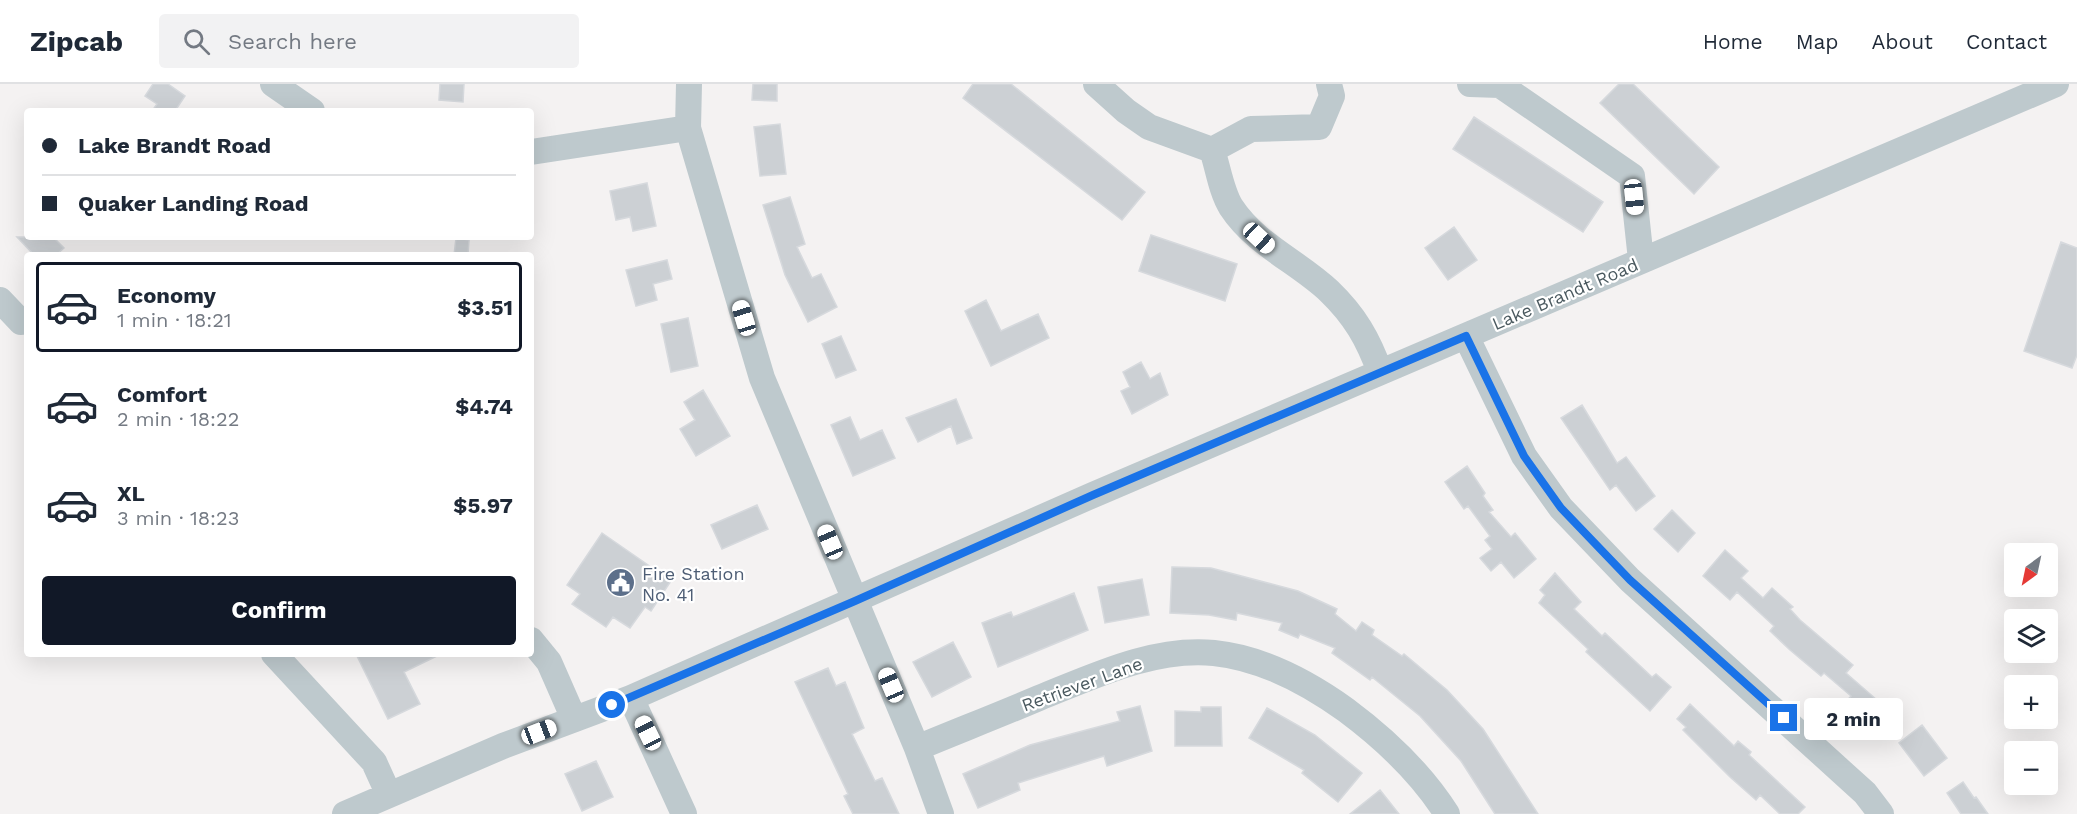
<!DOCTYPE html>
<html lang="en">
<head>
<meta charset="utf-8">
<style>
  body { margin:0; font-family:"Work Sans",sans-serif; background:#f2f2f3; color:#1f2937; height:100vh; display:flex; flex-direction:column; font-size:22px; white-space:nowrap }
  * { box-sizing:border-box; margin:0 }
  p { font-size:20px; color:#747a83 }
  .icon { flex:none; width:33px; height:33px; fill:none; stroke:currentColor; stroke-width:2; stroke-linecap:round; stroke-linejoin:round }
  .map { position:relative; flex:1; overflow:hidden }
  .sheet { position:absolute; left:24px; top:168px; width:510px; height:405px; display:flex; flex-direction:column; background:#fff; border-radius:6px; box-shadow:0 6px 24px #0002 }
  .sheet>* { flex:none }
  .banner { position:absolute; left:24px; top:24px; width:510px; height:132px; border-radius:6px; box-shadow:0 6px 24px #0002; display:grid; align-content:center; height:132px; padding:0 18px; background:#fff }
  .needle { width:39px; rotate:213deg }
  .buttons { position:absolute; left:2004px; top:459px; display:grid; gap:12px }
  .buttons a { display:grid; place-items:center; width:54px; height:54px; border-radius:6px; background:#fff; box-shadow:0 6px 24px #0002; font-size:30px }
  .end { position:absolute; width:27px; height:27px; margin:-14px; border:8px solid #1a73e8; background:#fff; box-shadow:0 0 0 3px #fff }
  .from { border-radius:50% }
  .bubble { position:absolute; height:42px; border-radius:6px; background:#fff; box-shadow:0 6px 24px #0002; font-size:20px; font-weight:700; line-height:42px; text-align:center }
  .car { position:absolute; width:18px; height:36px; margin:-18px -9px; border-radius:8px; box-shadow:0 0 4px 2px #0007; background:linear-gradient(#fff 24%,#345 0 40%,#fff 0 76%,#345 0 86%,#fff 0) }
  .banner b { display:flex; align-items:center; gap:21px; height:57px; font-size:22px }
  .banner b+b { border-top:2px solid #e0e1e3 }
  .banner i { width:15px; height:15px; background:#1f2937 }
  ul { padding:10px 0 0; list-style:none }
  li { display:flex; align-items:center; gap:18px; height:90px; margin:0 12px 9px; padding:0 6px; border:3px solid transparent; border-radius:6px }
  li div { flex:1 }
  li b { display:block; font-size:22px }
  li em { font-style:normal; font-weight:700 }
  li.active { border-color:#111827 }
  li>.icon { width:54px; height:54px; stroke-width:1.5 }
  .primary-button { display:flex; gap:12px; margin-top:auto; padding:12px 18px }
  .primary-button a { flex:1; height:69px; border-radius:6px; background:#111827; color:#fff; font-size:24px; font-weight:700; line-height:69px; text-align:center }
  header { display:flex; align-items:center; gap:36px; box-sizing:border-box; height:84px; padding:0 30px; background:#fff; border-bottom:2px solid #e0e1e3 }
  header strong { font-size:28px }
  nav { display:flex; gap:33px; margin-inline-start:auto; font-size:21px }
  .search { width:420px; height:54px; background:#f2f2f3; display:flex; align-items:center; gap:15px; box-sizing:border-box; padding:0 21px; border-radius:6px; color:#747a83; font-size:22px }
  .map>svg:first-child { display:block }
</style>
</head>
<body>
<header>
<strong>Zipcab</strong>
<div class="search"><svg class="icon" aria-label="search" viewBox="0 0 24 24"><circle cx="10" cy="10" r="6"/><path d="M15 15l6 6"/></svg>Search here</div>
<nav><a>Home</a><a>Map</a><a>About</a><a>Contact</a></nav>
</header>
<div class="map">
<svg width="2077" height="730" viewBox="0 0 2077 730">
  <rect width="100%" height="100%" fill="#f4f2f2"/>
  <!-- building -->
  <path fill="#ccd0d4" stroke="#d6d9dd" stroke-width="1.5" d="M153,0h15l17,12 -10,15h-23l5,-7 -12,-8z
    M440,0h24l-1,18 -24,-2z
    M753,0h24v17l-25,-1z
    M973,0h38l134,108 -23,28 -159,-122z
    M1619,0h14l86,83 -25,27 -94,-91z
    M1474,33l129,85 -20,30 -130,-83z
    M780,40l6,50 -26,2 -6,-49z
    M647,99l9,43 -23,5 -3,-14 -14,3 -6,-29z
    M790,113l15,47 -8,3 15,31 9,-4 16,33 -29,15 -23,-47 -22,-70z
    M1454,143l23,33 -29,20 -23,-32z
    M1151,151l86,29 -12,37 -86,-30z
    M17,153h36l11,11 -8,7h-22z
    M456,154l13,2 -1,15h-14z
    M2061,158l16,6v107l-5,13 -48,-17z
    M667,176l5,19 -19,5 4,16 -21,6 -10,-36z
    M986,216l15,31 37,-17 11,24 -58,28 -26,-55z
    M688,234l10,48 -27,6 -10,-48z
    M841,252l15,34 -20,8 -14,-34z
    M1141,278l9,17 10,-6 8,22 -36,19 -11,-23 9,-4 -7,-15z
    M703,306l27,46 -34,20 -16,-27 15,-9 -11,-18z
    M956,315l16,39 -15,6 -6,-18 -33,16 -12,-24z
    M1582,321l35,58 9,-6 29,39 -19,15 -20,-26 -6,5 -49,-72z
    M850,333l10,23 22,-10 13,28 -42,18 -22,-51z
    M1467,382l18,27 -2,3 10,14 -4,2 22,25 4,-4 21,26 -22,19 -13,-16 -10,9 -11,-13 12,-9 -7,-9 5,-4 -22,-30 -4,3 -19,-27z
    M757,421l11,24 -46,20 -11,-24z
    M1672,426l23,23 -17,19 -24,-23z
    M602,449l69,48 -20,30 -6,-4 -15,21 -17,-11 -7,10 -34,-23 8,-10 -13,-9z
    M1725,466l23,21 -7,7 22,20 9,-10 21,19 -3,2 10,11 53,45 -7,8 47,41 -15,18 -33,-29 6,-7 -27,-23 -3,3 -31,-26 -20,-19 4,-5 -37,-34 -7,8 -27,-24z
    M1172,483l39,1 87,23 39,18 -2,5 21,17 6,-9 12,8 -2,5 30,21 2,-2 43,36 36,39 55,85h-43l-34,-53 -41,-45 -48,-39 -2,3 -38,-27 3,-5 -35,-14 -2,4 -19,-8 3,-7 -45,-10 -1,7 -27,-5 -39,-2z
    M1555,489l26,29 -7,7 28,27 3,-3 47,44 4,-3 15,13 -21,24 -64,-59 2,-3 -49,-46 6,-8 -5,-5z
    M1142,495l7,36 -44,8 -7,-36z
    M1074,509l14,37 -90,37 -16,-44 29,-11 2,5z
    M953,558l18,35 -39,20 -19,-35z
    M356,570h85l-37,18 16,32 -32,15z
    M828,584l8,18 9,-4 19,46 -12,6 23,47 7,-3 17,36h-46l-9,-18 4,-2 -53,-112z
    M1690,620l44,42 4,-5 13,11 -2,3 56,52 -7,7h-18l-20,-19 -4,5 -26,-23 -47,-47 3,-3 -9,-8z
    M1140,622l12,45 -45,15 -3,-10 -86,27 2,7 -42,18 -15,-34 67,-29 90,-24 -3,-9z
    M1201,623h20l1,39h-47v-35l26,1z
    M1267,624l48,27 47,38 -24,29 -36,-29 2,-3 -55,-32z
    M1922,641l25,33 -23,18 -25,-33z
    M596,677l17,36 -31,14 -17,-37z
    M1963,698l11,16 2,-1 12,17h-27l-14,-21z
    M1380,706l19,24h-49z"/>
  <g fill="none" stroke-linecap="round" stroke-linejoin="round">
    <!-- minor -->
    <path stroke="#bec9cd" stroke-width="26" d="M273,0l39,27
      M689,0l-1,44 74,250 155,370 24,66
      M1096,0l30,27 23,16 63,23c6,17 9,41 19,57 25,38 66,54 98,84 26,25 39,48 51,81
      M1470,0l30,1 132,91 9,84
      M1212,66l39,-21 68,-2 13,-31 -3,-12
      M531,68l157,-24
      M0,216l21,22
      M1466,252l58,120 37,52 69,72 235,213 16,21
      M531,556l18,22 25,57
      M274,570l100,108 15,33
      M631,614l53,116
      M917,664c41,-17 82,-33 122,-50 55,-22 115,-51 175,-45 49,5 93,29 132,57 39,29 75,63 101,104
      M345,730l158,-68 128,-48 462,-203 963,-411"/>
  </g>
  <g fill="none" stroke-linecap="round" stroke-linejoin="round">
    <!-- route -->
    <path stroke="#1a73e8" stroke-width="8" d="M612,621l243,-104 238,-106 373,-159 58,120 37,52 69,72 154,138"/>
  </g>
  <!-- icons -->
  <defs>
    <symbol id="civic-disc" viewBox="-11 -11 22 22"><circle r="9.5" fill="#5c6f8a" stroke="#fff"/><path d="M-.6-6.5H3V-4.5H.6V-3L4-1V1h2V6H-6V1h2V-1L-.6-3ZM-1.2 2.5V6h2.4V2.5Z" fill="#fff"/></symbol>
  </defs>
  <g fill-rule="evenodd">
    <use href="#civic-disc" x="604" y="482" width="33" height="33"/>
  </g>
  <g text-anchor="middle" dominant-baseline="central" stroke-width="4.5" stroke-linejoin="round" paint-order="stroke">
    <!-- street labels -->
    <g font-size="18" fill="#4a595f" stroke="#fff">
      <text transform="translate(1565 210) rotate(-23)">Lake Brandt Road</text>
      <text transform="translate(1082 600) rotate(-20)">Retriever Lane</text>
    </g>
    <!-- service labels -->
    <g font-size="18" fill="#4e5e75" stroke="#fff" text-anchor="start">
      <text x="642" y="489">Fire Station<tspan x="642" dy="21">No. 41</tspan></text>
    </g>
  </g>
</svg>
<div class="buttons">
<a><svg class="needle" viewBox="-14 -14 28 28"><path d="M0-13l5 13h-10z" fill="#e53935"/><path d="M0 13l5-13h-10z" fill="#747a83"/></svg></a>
<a><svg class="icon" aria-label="layers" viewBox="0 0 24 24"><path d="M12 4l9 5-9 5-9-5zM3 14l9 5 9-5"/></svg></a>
<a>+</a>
<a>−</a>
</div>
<i class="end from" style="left:612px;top:621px"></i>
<i class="end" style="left:1784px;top:634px"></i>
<div class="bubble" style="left:1804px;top:614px;width:99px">2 min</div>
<i class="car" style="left:1634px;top:113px;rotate:174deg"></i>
<i class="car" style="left:1259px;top:154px;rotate:133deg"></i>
<i class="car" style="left:744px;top:234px;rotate:343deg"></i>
<i class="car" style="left:830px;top:458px;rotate:337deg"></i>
<i class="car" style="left:891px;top:601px;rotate:337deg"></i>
<i class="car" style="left:539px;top:648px;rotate:69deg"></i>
<i class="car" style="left:648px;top:649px;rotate:334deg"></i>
<div class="banner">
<b><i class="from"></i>Lake Brandt Road</b>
<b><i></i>Quaker Landing Road</b>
</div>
<section class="sheet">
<ul>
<li class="active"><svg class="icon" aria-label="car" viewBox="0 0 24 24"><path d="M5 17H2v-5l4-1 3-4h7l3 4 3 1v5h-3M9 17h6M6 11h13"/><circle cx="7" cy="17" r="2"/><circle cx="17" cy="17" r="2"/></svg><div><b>Economy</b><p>1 min · 18:21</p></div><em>$3.51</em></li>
<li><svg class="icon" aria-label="car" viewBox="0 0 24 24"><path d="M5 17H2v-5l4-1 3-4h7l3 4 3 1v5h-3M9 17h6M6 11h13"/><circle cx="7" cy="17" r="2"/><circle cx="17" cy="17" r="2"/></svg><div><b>Comfort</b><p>2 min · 18:22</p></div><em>$4.74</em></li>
<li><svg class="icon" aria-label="car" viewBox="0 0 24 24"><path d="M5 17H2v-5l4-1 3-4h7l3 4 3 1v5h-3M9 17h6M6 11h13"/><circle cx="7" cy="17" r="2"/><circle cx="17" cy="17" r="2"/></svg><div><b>XL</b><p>3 min · 18:23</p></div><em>$5.97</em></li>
</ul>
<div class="primary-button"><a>Confirm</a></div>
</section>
</div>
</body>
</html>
